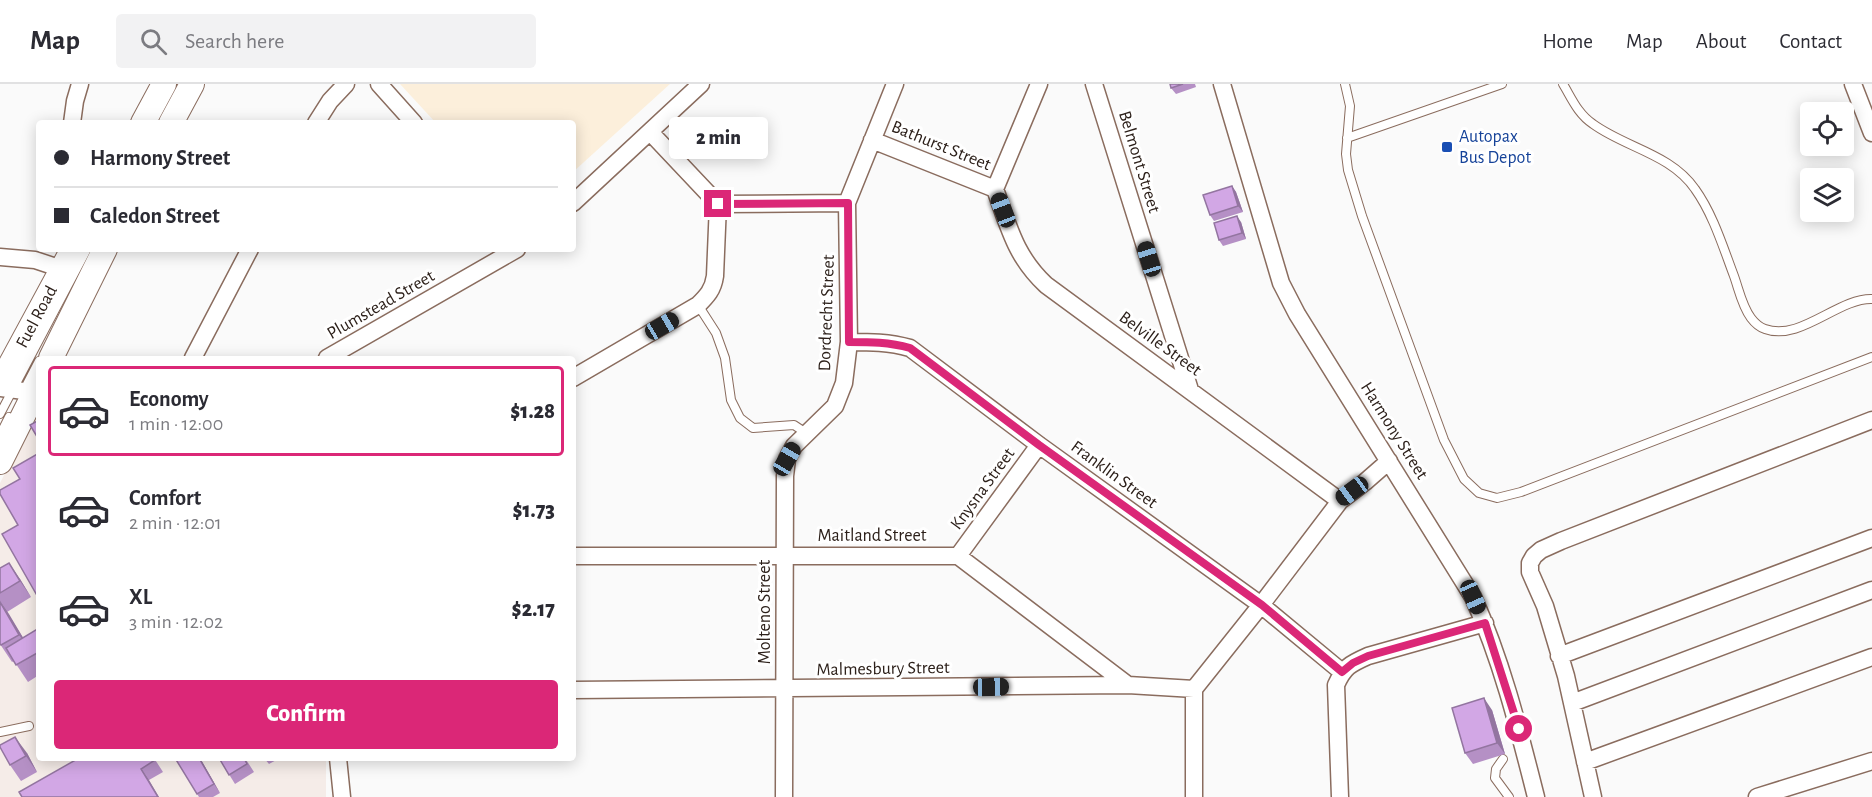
<!DOCTYPE html>
<html lang="en">
<head>
<meta charset="utf-8">
<style>
  body { margin:0; font-family:"Alegreya Sans",sans-serif; background:#f2f2f3; color:#2b2b33; height:100vh; display:flex; flex-direction:column; font-size:22px; white-space:nowrap }
  * { box-sizing:border-box; margin:0 }
  p { font-size:20px; color:#7c7c81 }
  .icon { flex:none; width:33px; height:33px; fill:none; stroke:currentColor; stroke-width:2; stroke-linecap:round; stroke-linejoin:round }
  .map { position:relative; flex:1; overflow:hidden }
  .details { position:absolute; left:36px; top:272px; width:540px; height:405px; display:flex; flex-direction:column; background:#fff; border-radius:6px; box-shadow:0 3px 15px #0003 }
  .details>* { flex:none }
  .banner { position:absolute; left:36px; top:36px; width:540px; height:132px; border-radius:6px; box-shadow:0 3px 15px #0003; display:grid; align-content:center; height:132px; padding:0 18px; background:#fff }
  .tools { position:absolute; left:1800px; top:18px; display:grid; gap:12px }
  .tools a { display:grid; place-items:center; width:54px; height:54px; border-radius:6px; background:#fff; box-shadow:0 3px 15px #0003; font-size:30px }
  .end { position:absolute; width:27px; height:27px; margin:-14px; border:8px solid #db2777; background:#fff; box-shadow:0 0 0 3px #fff }
  .from { border-radius:50% }
  .bubble { position:absolute; height:42px; border-radius:6px; background:#fff; box-shadow:0 3px 15px #0003; font-size:20px; font-weight:800; line-height:42px; text-align:center }
  .car { position:absolute; width:18px; height:36px; margin:-18px -9px; border-radius:8px; box-shadow:0 0 4px 2px #0007; background:linear-gradient(#222 24%,#8ab4d8 0 40%,#222 0 76%,#8ab4d8 0 86%,#222 0) }
  .banner b { display:flex; align-items:center; gap:21px; height:57px; font-size:22px }
  .banner b+b { border-top:2px solid #e1e1e2 }
  .banner i { width:15px; height:15px; background:#2b2b33 }
  ul { padding:10px 0 0; list-style:none }
  li { display:flex; align-items:center; gap:18px; height:90px; margin:0 12px 9px; padding:0 6px; border:3px solid transparent; border-radius:6px }
  li div { flex:1 }
  li b { display:block; font-size:22px }
  li em { font-style:normal; font-weight:800 }
  li.current { border-color:#db2777 }
  li>.icon { width:54px; height:54px; stroke-width:1.5 }
  .cta { display:flex; gap:12px; margin-top:auto; padding:12px 18px }
  .cta a { flex:1; height:69px; border-radius:6px; background:#db2777; color:#fff; font-size:24px; font-weight:800; line-height:69px; text-align:center }
  header { display:flex; align-items:center; gap:36px; box-sizing:border-box; height:84px; padding:0 30px; background:#fff; border-bottom:2px solid #e1e1e2 }
  header strong { font-size:28px }
  nav { display:flex; gap:33px; margin-inline-start:auto; font-size:21px }
  .search { width:420px; height:54px; background:#f2f2f3; display:flex; align-items:center; gap:15px; box-sizing:border-box; padding:0 21px; border-radius:6px; color:#7c7c81; font-size:22px }
  .map>svg:first-child { display:block }
</style>
</head>
<body>
<header>
<strong>Map</strong>
<div class="search"><svg class="icon" aria-label="search" viewBox="0 0 24 24"><circle cx="10" cy="10" r="6"/><path d="M15 15l6 6"/></svg>Search here</div>
<nav><a>Home</a><a>Map</a><a>About</a><a>Contact</a></nav>
</header>
<div class="map">
<svg width="1872" height="713" viewBox="0 0 1872 713">
  <rect width="100%" height="100%" fill="#fafafa"/>
  <!-- built -->
  <path fill="#f5ece8" d="M37,327l2,1v346h287v39h-326v-314z"/>
  <!-- education -->
  <path fill="#fcefdb" d="M400,0h270l-97,88v-49h-137z"/>
  <g fill="none" stroke-linecap="round" stroke-linejoin="round">
    <defs>
      <path id="lane" d="M1345,0l5,22 -4,48 2,16 14,46 82,224 20,39 15,14 18,5 24,-6 351,-135
        M1563,0c9,15 15,30 30,40 33,24 78,30 102,65 18,25 28,58 39,87 5,14 8,30 17,42 3,4 8,9 14,11 35,13 73,-31 107,-30
        M1347,54l155,-54
        M698,221l18,28 9,25 6,42 9,18 13,10 41,-3 12,8
        M27,300l12,-23
        M0,330l87,-165
        M0,351l9,-18
        M0,648l29,-6
        M1503,675l-7,10 -1,9 14,19"/>
      <path id="street" d="M379,0l35,39
        M1094,0l96,306
        M1222,0l59,199 16,31 176,283c29,64 46,133 63,200
        M1853,0l19,49
        M72,39l3,-22 5,-17
        M316,39l14,-22 16,-17
        M650,48l68,72 129,-1
        M872,56l123,49
        M995,105c14,38 20,67 51,96l294,216
        M995,105l44,-105
        M573,119l128,-119
        M0,173l35,3 27,9
        M849,258c21,0 40,0 61,6l129,97 222,160 81,67
        M193,274l57,-109
        M327,274l190,-109
        M573,294l125,-73c9,-9 15,-15 17,-29l3,-72
        M0,304l39,5
        M573,472h385l170,129
        M958,472l81,-111
        M1559,572l313,-118
        M573,606l555,-5 66,4
        M1572,619l300,-113
        M338,674l4,39
        M1585,678l287,-105
        M784,713l1,-321 2,-17 7,-13 41,-40 9,-23 5,-41 -2,-139 48,-119
        M1194,713v-108l67,-84 79,-104 25,-19 24,-21
        M1340,713l-4,-112c8,-18 14,-21 32,-29l117,-33
        M1593,713l-27,-121 -21,-70 -15,-34v-9l4,-7 7,-6 20,-9 311,-121
        M1757,713l115,-36"/>
      <path id="secondary" d="M143,39l21,-39
        M171,39l21,-39
        M51,274l54,-109
        M0,300l73,-135
        M0,378l39,-78"/>
    </defs>
    <!-- lane casing -->
    <use href="#lane" stroke="#8a6c5e" stroke-width="10"/>
    <!-- street casing -->
    <use href="#street" stroke="#8a6c5e" stroke-width="19"/>
    <!-- secondary casing -->
    <use href="#secondary" stroke="#8a6c5e" stroke-width="26"/>
    <!-- lane -->
    <use href="#lane" stroke="#fff" stroke-width="8"/>
    <!-- street -->
    <use href="#street" stroke="#fff" stroke-width="16"/>
    <!-- secondary -->
    <use href="#secondary" stroke="#fff" stroke-width="24"/>
  </g>
  <!-- wall -->
  <path fill="#b590c5" d="M1170,0h25l1,3 -20,7 -5,-6z
    M1232,102l4,6 7,20 -29,9 -4,-6z
    M1241,138l5,17 -23,7 -4,-6z
    M0,484l20,11 11,18 -24,15 16,26 16,-10v47l-11,7 -14,-21 -2,1 -12,-18z
    M1492,626l13,44 -32,10 -8,-11z
    M27,669l10,19 -16,9 -11,-16z
    M79,674h75l9,14 -14,8z
    M175,674h25l20,35 -7,4h-14z
    M219,674h26l9,14 -19,12z
    M264,674h16l-11,6z"/>
  <!-- shaded-wall -->
  <path fill="#9375a0" d="M1232,102l4,6 7,20 -5,-6z
    M1237,132l4,6 5,17 -4,-6z
    M9,479l11,16 11,18 -11,-16z
    M0,517l9,13 22,37 -12,-16z
    M1484,614l8,12 13,44 -8,-11z
    M15,653l12,16 10,19 -11,-16z
    M199,674h1l20,35 -6,-9z
    M141,685l8,11 10,17h-1z"/>
  <!-- building -->
  <path fill="#d2a7e5" stroke="#9375a0" stroke-width="1.5" d="M1170,0h13l-12,4z
    M1232,102l6,20 -28,9 -7,-20z
    M1237,132l5,17 -23,7 -5,-17z
    M39,336v20l-9,-15z
    M39,369v146l-37,-65 16,-9 -18,-31v-4l20,-11 -7,-11z
    M9,479l11,18 -20,12v-25z
    M0,518l19,33 -18,10 -1,-1z
    M39,544v24l-23,13 -10,-17z
    M1484,614l13,45 -32,10 -13,-45z
    M15,653l11,19 -16,9 -10,-18v-2z
    M79,674h74l2,2 -14,9 17,28h-136l-3,-5z
    M175,674h24l15,26 -17,10z
    M219,674h25l3,6 -18,11z"/>
  <g fill="none" stroke-linecap="round" stroke-linejoin="round">
    <!-- route -->
    <path stroke="#db2777" stroke-width="8" d="M718,120l130,-1 1,139c21,0 40,0 61,6l129,97 223,160 80,67 11,-9 15,-7 117,-33 34,106"/>
  </g>
  <!-- markers -->
  <rect fill="#1a4fb4" stroke="#fff" stroke-width="2" x="1441" y="57" width="12" height="12" rx="3"/>
  <g text-anchor="middle" dominant-baseline="central" stroke-width="6" stroke-linejoin="round" paint-order="stroke">
    <!-- transit labels -->
    <g font-size="18" fill="#164399" stroke="#fff" text-anchor="start">
      <text x="1459" y="53">Autopax<tspan x="1459" dy="21">Bus Depot</tspan></text>
    </g>
    <!-- street labels -->
    <g font-size="18" fill="#2c201a" stroke="#fff">
      <text transform="translate(941 62) rotate(22)">Bathurst Street</text>
      <text transform="translate(1139 78) rotate(73)">Belmont Street</text>
      <text transform="translate(381 221) rotate(-30)">Plumstead Street</text>
      <text transform="translate(827 229) rotate(-88)">Dordrecht Street</text>
      <text transform="translate(37 233) rotate(-62)">Fuel Road</text>
      <text transform="translate(1160 260) rotate(36)">Belville Street</text>
      <text transform="translate(1394 347) rotate(58)">Harmony Street</text>
      <text transform="translate(1114 391) rotate(36)">Franklin Street</text>
      <text transform="translate(983 405) rotate(-54)">Knysna Street</text>
      <text x="872" y="452">Maitland Street</text>
      <text transform="translate(765 528) rotate(-90)">Molteno Street</text>
      <text transform="translate(883 585) rotate(-1)">Malmesbury Street</text>
    </g>
  </g>
</svg>
<div class="tools">
<a><svg class="icon" aria-label="locate" viewBox="0 0 24 24"><circle cx="12" cy="12" r="6"/><path d="M12 2v4M12 18v4M2 12h4M18 12h4"/></svg></a>
<a><svg class="icon" aria-label="layers" viewBox="0 0 24 24"><path d="M12 4l9 5-9 5-9-5zM3 14l9 5 9-5"/></svg></a>
</div>
<i class="end from" style="left:1519px;top:645px"></i>
<i class="end" style="left:718px;top:120px"></i>
<div class="bubble" style="left:669px;top:33px;width:99px">2 min</div>
<i class="car" style="left:1003px;top:126px;rotate:339deg"></i>
<i class="car" style="left:1149px;top:175px;rotate:343deg"></i>
<i class="car" style="left:662px;top:242px;rotate:60deg"></i>
<i class="car" style="left:787px;top:375px;rotate:30deg"></i>
<i class="car" style="left:1352px;top:407px;rotate:234deg"></i>
<i class="car" style="left:1473px;top:513px;rotate:156deg"></i>
<i class="car" style="left:991px;top:603px;rotate:89deg"></i>
<div class="banner">
<b><i class="from"></i>Harmony Street</b>
<b><i></i>Caledon Street</b>
</div>
<section class="details">
<ul>
<li class="current"><svg class="icon" aria-label="car" viewBox="0 0 24 24"><path d="M5 17H2v-5l4-1 3-4h7l3 4 3 1v5h-3M9 17h6M6 11h13"/><circle cx="7" cy="17" r="2"/><circle cx="17" cy="17" r="2"/></svg><div><b>Economy</b><p>1 min · 12:00</p></div><em>$1.28</em></li>
<li><svg class="icon" aria-label="car" viewBox="0 0 24 24"><path d="M5 17H2v-5l4-1 3-4h7l3 4 3 1v5h-3M9 17h6M6 11h13"/><circle cx="7" cy="17" r="2"/><circle cx="17" cy="17" r="2"/></svg><div><b>Comfort</b><p>2 min · 12:01</p></div><em>$1.73</em></li>
<li><svg class="icon" aria-label="car" viewBox="0 0 24 24"><path d="M5 17H2v-5l4-1 3-4h7l3 4 3 1v5h-3M9 17h6M6 11h13"/><circle cx="7" cy="17" r="2"/><circle cx="17" cy="17" r="2"/></svg><div><b>XL</b><p>3 min · 12:02</p></div><em>$2.17</em></li>
</ul>
<div class="cta"><a>Confirm</a></div>
</section>
</div>
</body>
</html>
